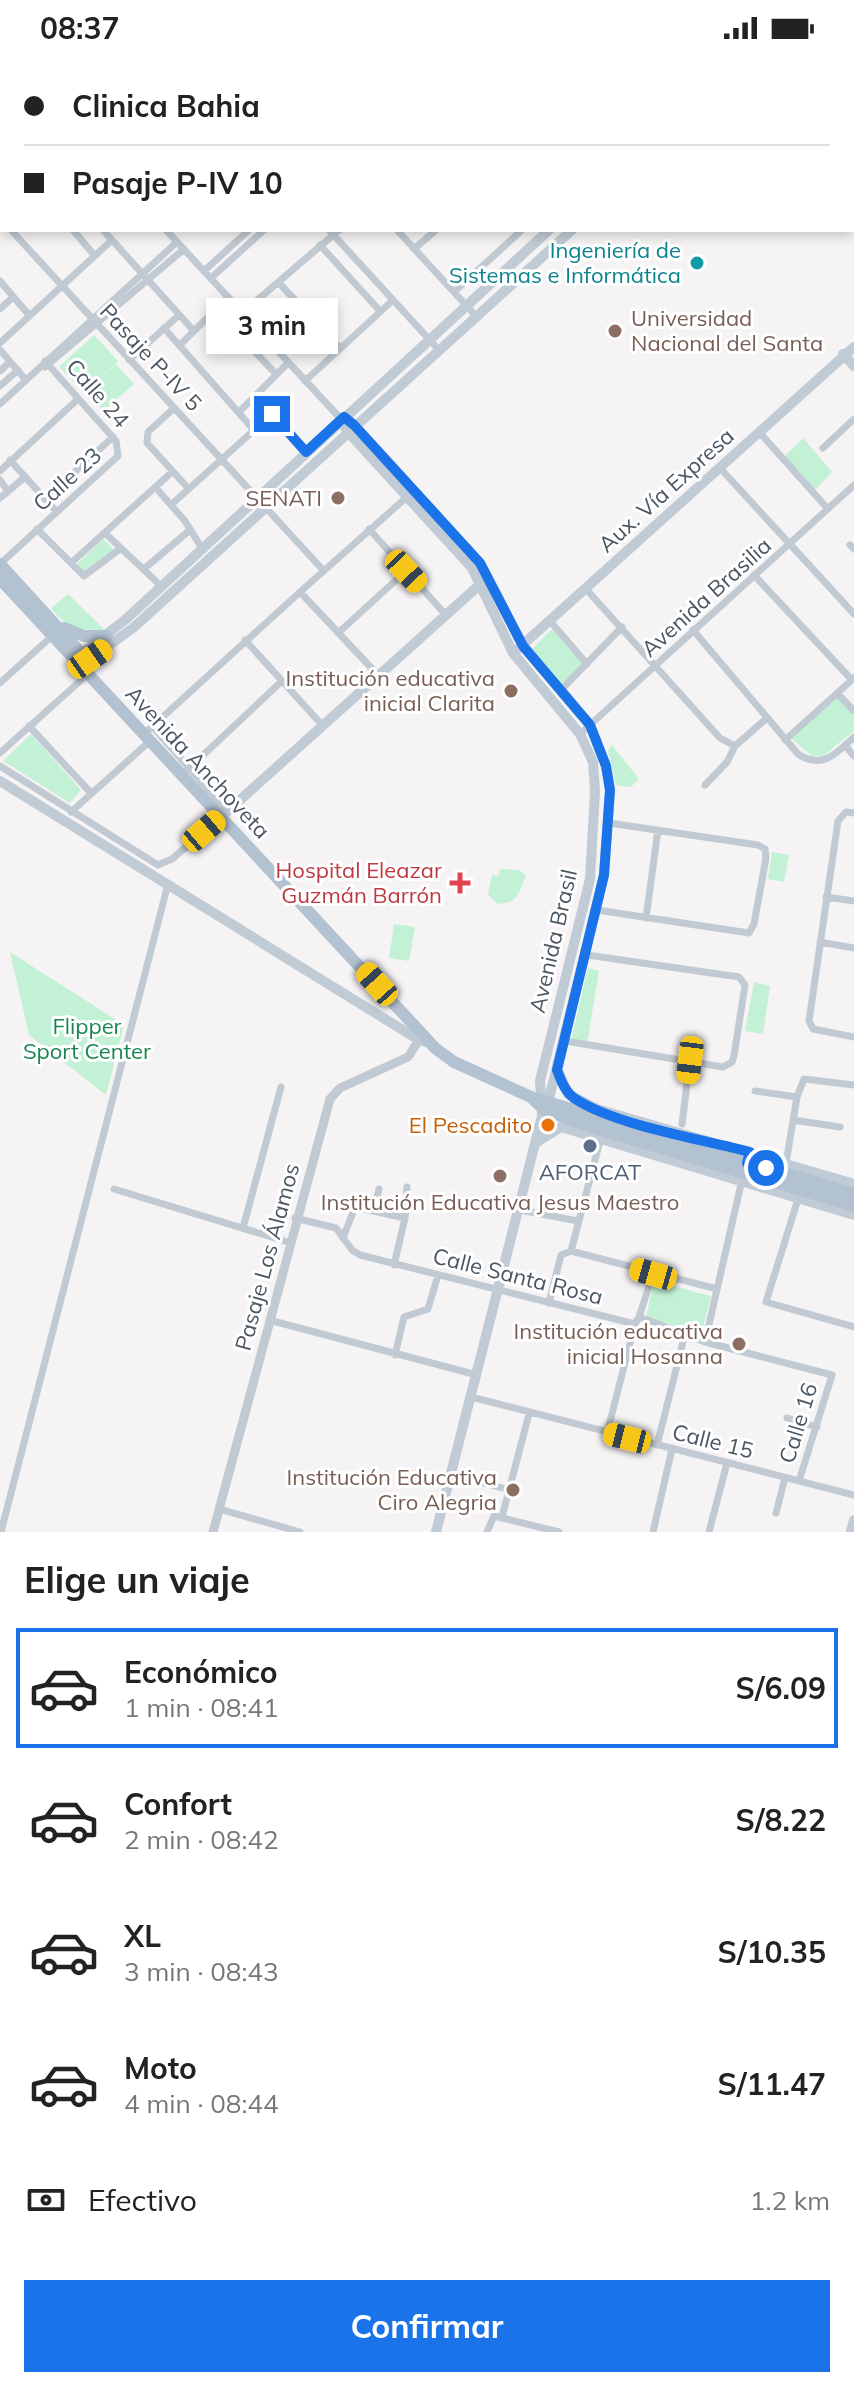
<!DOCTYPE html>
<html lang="es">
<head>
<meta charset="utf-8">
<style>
  body { margin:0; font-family:Mulish,sans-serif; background:#f2f2f2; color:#222; height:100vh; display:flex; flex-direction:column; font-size:30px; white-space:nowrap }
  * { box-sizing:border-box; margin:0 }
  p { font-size:26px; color:#767676 }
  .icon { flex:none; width:44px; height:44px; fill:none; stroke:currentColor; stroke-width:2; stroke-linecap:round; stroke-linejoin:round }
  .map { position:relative; height:1476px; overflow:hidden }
  .details { display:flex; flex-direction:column; background:#fff; flex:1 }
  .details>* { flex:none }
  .hud { position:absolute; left:0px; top:0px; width:854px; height:176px; box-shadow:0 4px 12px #0003; display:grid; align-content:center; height:176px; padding:0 24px; background:#fff }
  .end { position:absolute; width:36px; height:36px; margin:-18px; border:10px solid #1a73e8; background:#fff; box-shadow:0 0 0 4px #fff }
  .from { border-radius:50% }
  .bubble { position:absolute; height:56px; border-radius:0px; background:#fff; box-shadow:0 4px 12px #0003; font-size:26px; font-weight:700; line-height:56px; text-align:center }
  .car { position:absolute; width:24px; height:48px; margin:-24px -12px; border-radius:10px; box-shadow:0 0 6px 2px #0007; background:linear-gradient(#f5c518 24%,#345 0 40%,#f5c518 0 76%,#345 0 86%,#f5c518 0) }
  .hud b { display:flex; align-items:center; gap:28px; height:76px; font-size:30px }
  .hud b+b { border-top:2px solid #e0e0e0 }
  .hud i { width:20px; height:20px; background:#222 }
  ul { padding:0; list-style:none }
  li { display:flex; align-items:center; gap:24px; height:120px; margin:0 16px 12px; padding:0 8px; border:4px solid transparent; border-radius:0px }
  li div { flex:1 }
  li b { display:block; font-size:30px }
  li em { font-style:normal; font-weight:700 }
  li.current { border-color:#1a73e8 }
  li>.icon { width:72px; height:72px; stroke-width:1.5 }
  h2 { padding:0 24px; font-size:36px; line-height:96px }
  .pay { display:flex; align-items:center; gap:20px; height:88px; padding:0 24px; font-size:30px }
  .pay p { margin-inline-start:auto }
  .button { display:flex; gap:16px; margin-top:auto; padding:16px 24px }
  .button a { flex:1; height:92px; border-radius:0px; background:#1a73e8; color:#fff; font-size:32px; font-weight:700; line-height:92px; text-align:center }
  .status { display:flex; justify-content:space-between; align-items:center; height:56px; padding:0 40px; background:#fff; direction:ltr }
  .status svg { height:22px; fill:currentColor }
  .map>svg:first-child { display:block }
</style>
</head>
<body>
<div class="status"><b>08:37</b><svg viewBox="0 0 49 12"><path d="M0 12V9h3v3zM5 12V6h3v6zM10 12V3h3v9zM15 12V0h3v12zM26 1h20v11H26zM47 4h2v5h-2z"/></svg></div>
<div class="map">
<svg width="854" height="1476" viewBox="0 0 854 1476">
  <rect width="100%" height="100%" fill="#f5f3f3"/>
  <!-- green -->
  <path fill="#c3f1d5" d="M94,279l24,26 -28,26 26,-23 18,20 -30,27 -45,-44z
    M803,382l29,34 -19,20 -30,-34z
    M103,483l12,11 -28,26 -11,-11z
    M68,538l37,36c-26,0 -38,-1 -54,-22z
    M552,573l33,36 -24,23 -31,-37z
    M837,640l17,20v15l-31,25h-11l-21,-18z
    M31,678l50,56 -11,13 -67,-42z
    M612,689l27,34 -8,8 -15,-2 -8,-34z
    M772,796l17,3 -5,27 -16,-3z
    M500,813l19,1 7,5c-7,16 -6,28 -28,29l-10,-9 4,-20 7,1z
    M394,868l21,3 -6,34 -20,-3z
    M10,896l114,73 -18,70 -77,-60z
    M588,912l11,3 -12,73 -16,-3z
    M754,926l16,4 -7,48 -18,-3z
    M654,1225l57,15 -10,38 -55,-16z"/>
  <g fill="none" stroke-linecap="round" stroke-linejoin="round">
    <!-- minor -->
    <path stroke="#c1cad2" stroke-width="7" d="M12,0l1,2
      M106,0l2,2
      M171,0l2,2
      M335,0l2,2
      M396,0l1,2
      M573,0l2,2
      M629,0l1,2
      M61,2l2,-2
      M279,2l2,-2
      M356,2l2,-2
      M537,2l2,-2
      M677,2l3,-2
      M0,74l2,2
      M0,164l2,-2
      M11,174l312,340
      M73,174l21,25
      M103,174l90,100
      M166,174l174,188
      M329,174l109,119
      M397,174l78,85
      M320,189l60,66
      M414,193l22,-19
      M204,215l45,-41
      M211,222l53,-48
      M0,225l29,34
      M279,227l61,65
      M454,236l68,-62
      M0,253l13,-12
      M215,254l61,64
      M241,258l98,-84
      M164,272l89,101
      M0,287l112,-103
      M180,289l47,-47
      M0,294l26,30
      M129,304l49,-44
      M45,311l139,-118
      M0,315l10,-9
      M305,325l87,-80
      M0,330l18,-16
      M256,340l50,56
      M0,348l177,-162
      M173,353l-25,23 -1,11 41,45
      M240,355l47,-47
      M759,376l69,77
      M823,392l31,-29
      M10,404l47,52
      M720,412l134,146
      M0,415l78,-72
      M0,424l8,11
      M156,432l29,33 18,29
      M0,442l25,-21
      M45,443l68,-62
      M172,448l100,-90
      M37,473l47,47 36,-27
      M369,473l76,85
      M106,478l55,52
      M850,489l4,4
      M71,507l101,-91
      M0,508l118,-108 -2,-15 -71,-80
      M145,512l45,-38
      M754,519l98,105
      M586,533l134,149 15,8
      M550,565l37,43
      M693,574l105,124c24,16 38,0 56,-17
      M338,577l68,-62
      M245,584l78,86
      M378,619l-78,-83 108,-96
      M0,627l52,-47
      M560,635l62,-64
      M837,637l17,18
      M29,670l62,67
      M152,670l75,85
      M144,678l156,-142
      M580,678l274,-249
      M785,684l69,-62
      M845,689l9,11
      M0,697l89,-80
      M0,710l158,99 14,-6 49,-42
      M182,719l100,-94
      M705,729l22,-23 8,-16 32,-28
      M71,756l79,-71
      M854,757l-8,-1 -8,9 -29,200 4,8 41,8
      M826,841l28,4
      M597,854l152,23 5,-9 12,-66 -1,-9 -7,-4 -149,-22
      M646,862l12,-88
      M820,886l34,6
      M565,985l158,26 9,-5 2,-6 11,-71 -6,-8 -152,-22
      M755,1035l42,6
      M793,1064l47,7
      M682,1068l8,-64
      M786,1107l11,-66 7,-18 50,6
      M114,1133l174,53
      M799,1140l-33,106 88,25
      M374,1154l5,-21
      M520,1154l58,11
      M295,1162l41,10 16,22 8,5 275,69 4,-7 66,25 127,33 -33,106
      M243,1172l38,-141
      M343,1182l12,-31 50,11
      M571,1195l30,-114
      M394,1209l11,-47 2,-31
      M549,1247l12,-48 10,-4 146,38
      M639,1261l14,-43
      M269,1264l208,55
      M705,1286l37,-162
      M395,1299l9,-38 24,-8 10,-34
      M471,1341l383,98
      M787,1362l30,9
      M607,1377l28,-109
      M657,1389l28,-111
      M451,1419l60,15
      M219,1453l81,23
      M776,1457l9,-35
      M502,1461l27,-103
      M1,1476l166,-644
      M487,1476l7,-16 65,16
      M653,1476l19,-83
      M709,1476l18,-69"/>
    <!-- tertiary -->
    <path stroke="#c1cad2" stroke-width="9" d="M213,1476l117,-433 10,-11 68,-31 11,-17"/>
    <!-- secondary -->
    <path stroke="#c1cbd6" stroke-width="10" d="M494,0l1,2
      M516,0l1,2
      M739,2l3,-2
      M763,2l2,-2
      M843,298l11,12
      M340,362l7,13 125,137 41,85 67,81 13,28 2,29 -5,88 -50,202 2,35 -106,416
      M340,362l14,7 126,138 43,83 67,79 16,41 4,24 -6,85 -57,232
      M518,593l336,-302
      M76,602l49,-38 424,-390
      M80,610l53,-38 439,-398
      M0,725l419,259 11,3
      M221,761l264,-237
      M558,1015l10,23 29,15 257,75
      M537,1086l24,-15 293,88
      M851,1476l3,-12"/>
    <!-- primary -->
    <path stroke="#b3c2d1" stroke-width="12" d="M0,508l81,89 6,11 -1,6
      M0,523l435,469 19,14 77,35 323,97
      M64,572l20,8h23
      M531,1041l15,14 46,16 262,79"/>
  </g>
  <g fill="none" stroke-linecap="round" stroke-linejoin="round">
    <!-- route -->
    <path stroke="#1a73e8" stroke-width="10" d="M272,358l34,38 38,-35 10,8 126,138 43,83 67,79 16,41 4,24 -6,85 -47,195c4,11 9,24 20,30 42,26 124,39 173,52l-3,11 19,5"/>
  </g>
  <!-- markers -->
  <circle fill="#0f9aa8" stroke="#fff" stroke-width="3" cx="697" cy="207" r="8"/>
  <g fill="#8d6e63" stroke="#fff" stroke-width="3">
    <circle cx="615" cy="275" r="8"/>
    <circle cx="338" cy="442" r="8"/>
    <circle cx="511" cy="635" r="8"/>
    <circle cx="500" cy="1120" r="8"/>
    <circle cx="739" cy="1288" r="8"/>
    <circle cx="513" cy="1434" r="8"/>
  </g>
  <path fill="#e0444e" stroke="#fff" stroke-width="3" d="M456 815h8v8h8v8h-8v8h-8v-8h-8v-8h8z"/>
  <circle fill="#e8710a" stroke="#fff" stroke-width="3" cx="548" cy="1069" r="8"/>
  <circle fill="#5c6f8a" stroke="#fff" stroke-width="3" cx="590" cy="1090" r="8"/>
  <g text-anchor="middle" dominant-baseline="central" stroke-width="6" stroke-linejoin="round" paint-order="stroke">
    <!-- culture labels -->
    <g font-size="22" fill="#0d838f" stroke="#fff" text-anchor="end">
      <text x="681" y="194">Ingeniería de<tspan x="681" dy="25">Sistemas e Informática</tspan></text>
    </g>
    <!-- education labels -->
    <g font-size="22" fill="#785e54" stroke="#fff" text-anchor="end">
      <text x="631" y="262" text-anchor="start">Universidad<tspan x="631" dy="25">Nacional del Santa</tspan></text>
      <text x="322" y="442">SENATI</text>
      <text x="495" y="622">Institución educativa<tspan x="495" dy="25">inicial Clarita</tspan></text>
      <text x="500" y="1146" text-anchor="middle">Institución Educativa Jesus Maestro</text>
      <text x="723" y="1275">Institución educativa<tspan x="723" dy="25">inicial Hosanna</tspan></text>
      <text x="497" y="1421">Institución Educativa<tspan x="497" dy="25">Ciro Alegria</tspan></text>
    </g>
    <!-- street labels -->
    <g font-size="22" fill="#4a5661" stroke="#fff">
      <text transform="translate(151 301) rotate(47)">Pasaje P-IV 5</text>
      <text transform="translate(98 337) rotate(49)">Calle 24</text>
      <text transform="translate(67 423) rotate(-42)">Calle 23</text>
      <text transform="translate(666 434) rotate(-42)">Aux. Vía Expresa</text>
      <text transform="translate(706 541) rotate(-42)">Avenida Brasilia</text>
      <text transform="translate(198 706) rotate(47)">Avenida Anchoveta</text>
      <text transform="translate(553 885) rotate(-77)">Avenida Brasil</text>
      <text transform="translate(267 1201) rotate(-75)">Pasaje Los Álamos</text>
      <text transform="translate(518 1220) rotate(14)">Calle Santa Rosa</text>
      <text transform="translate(798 1367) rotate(-73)">Calle 16</text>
      <text transform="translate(713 1385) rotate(14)">Calle 15</text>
    </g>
    <!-- health labels -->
    <g font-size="22" fill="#be3a42" stroke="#fff" text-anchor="end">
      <text x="442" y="814">Hospital Eleazar<tspan x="442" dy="25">Guzmán Barrón</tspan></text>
    </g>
    <!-- park labels -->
    <g font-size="22" fill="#17864f" stroke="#fff">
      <text x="87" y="970">Flipper<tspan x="87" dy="25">Sport Center</tspan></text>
    </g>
    <!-- food labels -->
    <g font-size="22" fill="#c56008" stroke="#fff" text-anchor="end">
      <text x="532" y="1069">El Pescadito</text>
    </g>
    <!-- service labels -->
    <g font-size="22" fill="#4e5e75" stroke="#fff">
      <text x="590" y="1116">AFORCAT</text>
    </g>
  </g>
</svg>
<i class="end from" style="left:766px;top:1112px"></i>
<i class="end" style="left:272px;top:358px"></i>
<div class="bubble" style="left:206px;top:242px;width:132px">3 min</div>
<i class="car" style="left:406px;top:515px;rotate:137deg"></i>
<i class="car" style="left:90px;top:603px;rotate:55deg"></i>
<i class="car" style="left:204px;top:775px;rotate:49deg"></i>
<i class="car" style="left:377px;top:928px;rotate:318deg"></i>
<i class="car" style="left:690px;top:1004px;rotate:187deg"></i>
<i class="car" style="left:653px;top:1218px;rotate:286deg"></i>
<i class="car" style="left:627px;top:1382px;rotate:284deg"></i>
<div class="hud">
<b><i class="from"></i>Clinica Bahia</b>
<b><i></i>Pasaje P-IV 10</b>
</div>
</div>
<section class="details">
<h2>Elige un viaje</h2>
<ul>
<li class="current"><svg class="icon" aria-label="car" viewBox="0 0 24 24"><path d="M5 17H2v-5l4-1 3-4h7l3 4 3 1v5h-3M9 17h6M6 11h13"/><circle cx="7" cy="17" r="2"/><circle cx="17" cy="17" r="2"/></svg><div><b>Económico</b><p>1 min · 08:41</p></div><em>S/6.09</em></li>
<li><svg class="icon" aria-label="car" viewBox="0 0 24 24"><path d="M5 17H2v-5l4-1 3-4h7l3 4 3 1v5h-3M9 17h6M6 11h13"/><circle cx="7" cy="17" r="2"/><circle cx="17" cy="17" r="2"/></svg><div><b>Confort</b><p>2 min · 08:42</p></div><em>S/8.22</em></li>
<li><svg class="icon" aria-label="car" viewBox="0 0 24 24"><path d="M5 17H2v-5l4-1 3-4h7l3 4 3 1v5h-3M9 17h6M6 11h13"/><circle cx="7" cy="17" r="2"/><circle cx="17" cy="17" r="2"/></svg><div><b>XL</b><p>3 min · 08:43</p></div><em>S/10.35</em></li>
<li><svg class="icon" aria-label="car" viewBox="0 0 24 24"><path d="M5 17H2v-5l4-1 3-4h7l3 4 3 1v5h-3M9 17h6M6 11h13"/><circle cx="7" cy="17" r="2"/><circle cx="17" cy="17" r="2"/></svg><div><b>Moto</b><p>4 min · 08:44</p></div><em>S/11.47</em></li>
</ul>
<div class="pay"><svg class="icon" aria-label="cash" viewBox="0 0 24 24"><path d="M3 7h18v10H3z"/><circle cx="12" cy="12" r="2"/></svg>Efectivo<p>1.2 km</p></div>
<div class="button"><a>Confirmar</a></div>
</section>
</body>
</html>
